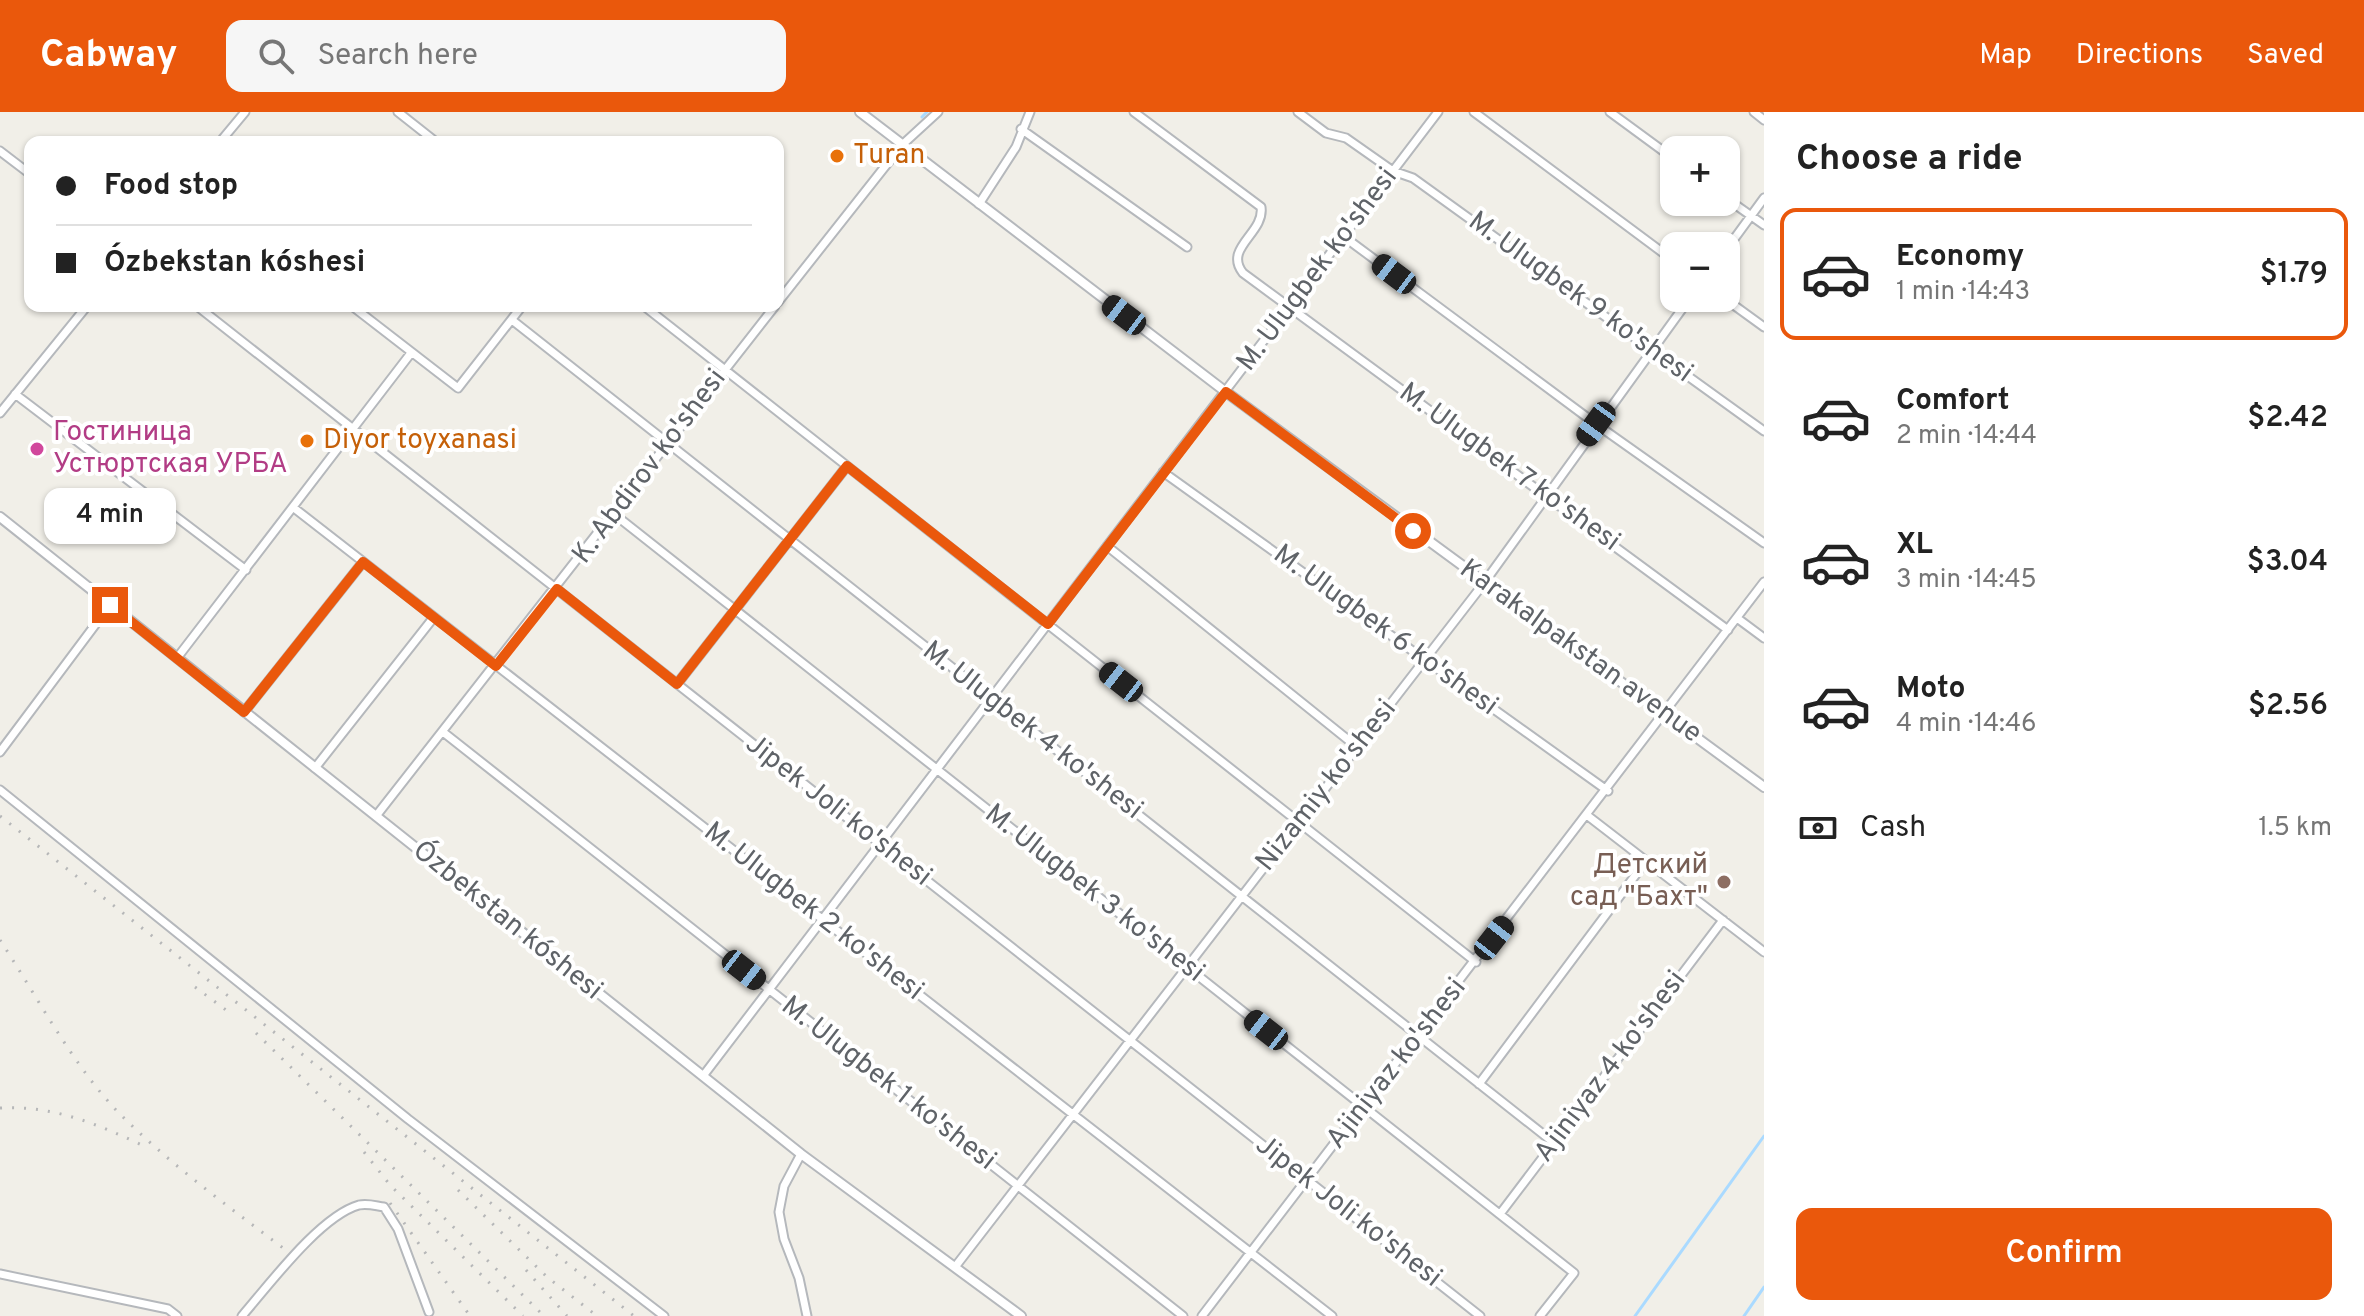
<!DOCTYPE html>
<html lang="en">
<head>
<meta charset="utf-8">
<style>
  body { margin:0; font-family:Overpass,sans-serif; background:#f6f6f6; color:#222; height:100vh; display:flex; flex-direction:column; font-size:30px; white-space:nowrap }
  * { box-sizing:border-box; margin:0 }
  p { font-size:26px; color:#767676 }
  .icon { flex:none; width:44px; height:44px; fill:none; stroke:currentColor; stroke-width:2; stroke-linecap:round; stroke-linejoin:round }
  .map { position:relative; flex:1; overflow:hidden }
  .side { display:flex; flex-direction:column; background:#fff; width:600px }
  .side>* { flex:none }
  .hud { position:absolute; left:24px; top:24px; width:760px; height:176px; border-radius:16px; box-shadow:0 2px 6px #0004; display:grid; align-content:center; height:176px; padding:0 32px; background:#fff }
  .buttons { position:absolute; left:1660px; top:24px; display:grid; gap:16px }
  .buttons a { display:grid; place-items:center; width:80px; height:80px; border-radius:16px; background:#fff; box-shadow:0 2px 6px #0004; font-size:40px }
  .end { position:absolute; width:36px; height:36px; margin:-18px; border:10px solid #ea580c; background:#fff; box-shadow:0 0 0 4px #fff }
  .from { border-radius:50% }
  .bubble { position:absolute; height:56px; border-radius:16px; background:#fff; box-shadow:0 2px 6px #0004; font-size:26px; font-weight:600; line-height:56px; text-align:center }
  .car { position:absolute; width:24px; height:48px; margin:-24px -12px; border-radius:10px; box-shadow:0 0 6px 2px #0007; background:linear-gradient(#222 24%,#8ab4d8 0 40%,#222 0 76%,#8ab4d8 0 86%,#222 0) }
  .hud b { display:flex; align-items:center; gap:28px; height:76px; font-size:30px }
  .hud b+b { border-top:2px solid #e0e0e0 }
  .hud i { width:20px; height:20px; background:#222 }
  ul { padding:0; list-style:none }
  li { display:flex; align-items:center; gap:24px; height:132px; margin:0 16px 12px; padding:0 16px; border:4px solid transparent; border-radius:16px }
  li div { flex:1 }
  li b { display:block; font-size:30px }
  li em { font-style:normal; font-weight:600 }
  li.selected { border-color:#ea580c }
  li>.icon { width:72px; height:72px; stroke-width:1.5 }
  h2 { padding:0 32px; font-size:36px; line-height:96px }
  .pay { display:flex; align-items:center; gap:20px; height:88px; padding:0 32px; font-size:30px }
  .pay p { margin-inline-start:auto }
  .cta { display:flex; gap:16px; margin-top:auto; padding:16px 32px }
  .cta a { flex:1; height:92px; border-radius:16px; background:#ea580c; color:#fff; font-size:32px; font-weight:600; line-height:92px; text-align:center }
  header { display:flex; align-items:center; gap:48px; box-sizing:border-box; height:112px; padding:0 40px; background:#ea580c; color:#fff }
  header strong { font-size:38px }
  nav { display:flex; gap:44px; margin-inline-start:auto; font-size:28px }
  .search { width:560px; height:72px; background:#f6f6f6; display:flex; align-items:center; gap:20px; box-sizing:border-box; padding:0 28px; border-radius:16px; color:#767676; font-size:30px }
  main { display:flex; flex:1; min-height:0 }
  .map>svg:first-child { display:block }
</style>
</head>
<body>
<header>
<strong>Cabway</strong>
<div class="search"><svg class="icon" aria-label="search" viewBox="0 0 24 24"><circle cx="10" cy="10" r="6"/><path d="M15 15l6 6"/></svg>Search here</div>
<nav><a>Map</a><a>Directions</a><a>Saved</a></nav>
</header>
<main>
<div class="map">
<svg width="1764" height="1204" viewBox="0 0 1764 1204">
  <rect width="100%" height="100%" fill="#f1efe8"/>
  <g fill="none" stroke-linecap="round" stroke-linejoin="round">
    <!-- stream -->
    <path stroke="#aadaff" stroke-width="3" d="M922,5l5,-5
      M1635,1204l129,-180
      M1744,1204l20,-29"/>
    <defs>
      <path id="minor" d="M398,0l38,30
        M1134,0l127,95c4,26 -38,41 -18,66l485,357
        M1298,0l28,21 20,5 47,33 20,7 351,253
        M1474,0l200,149
        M1610,0l64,47
        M1754,0l10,8
        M1021,17l166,118
        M220,30l25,-30
        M0,39l30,23
        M1726,86l38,27
        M979,92l37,-57 14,-35
        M1343,124l253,188 168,119
        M1726,138l38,-52
        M1724,186l40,29
        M778,190l124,-157 36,-33
        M197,194l1283,1010
        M352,194l106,82 64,-82
        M644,194l832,656
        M512,208l1041,822
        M15,282l231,176
        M0,301l87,-107
        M1163,360l445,319
        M294,396l1038,808
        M614,402l960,759 -34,43
        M1107,434l250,201
        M1737,506l27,20
        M177,546l234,-305
        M677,572l170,-218
        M244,600l119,-150
        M443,620l740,584
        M0,640l110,-147
        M315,656l119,-151
        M0,678l408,329 256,197
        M376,704l399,-510
        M1588,704l176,136
        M703,964l735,-964
        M1479,972l167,-223
        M801,1042l-17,32 -5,26 5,27 15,39 8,38
        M1500,1102l223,-294
        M955,1155l529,-684 206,-285
        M0,1162l168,35 9,7
        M242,1204c27,-31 78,-100 117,-111 9,-2 17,1 25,2l14,22 31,83
        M1202,1204l562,-734"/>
      <path id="tertiary" d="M860,0l366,280 538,395
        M0,405l801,637 220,162"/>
    </defs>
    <!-- minor casing -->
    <use href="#minor" stroke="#b5b8bc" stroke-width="11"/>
    <!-- tertiary casing -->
    <use href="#tertiary" stroke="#b5b8bc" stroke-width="12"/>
    <!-- minor -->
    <use href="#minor" stroke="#fff" stroke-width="7"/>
    <!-- tertiary -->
    <use href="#tertiary" stroke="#fff" stroke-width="8"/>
    <!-- rail -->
    <path stroke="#b6b7b8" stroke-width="3" stroke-dasharray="2 10" stroke-linecap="butt" d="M0,704l634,500
      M0,828c36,55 73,125 117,171 51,52 112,96 170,140
      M195,875l35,26
      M256,921l288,283
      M0,996c54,-3 100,17 148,40
      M364,1040l26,33 133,131
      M458,1078l89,87 50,39
      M390,1091l80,113
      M526,1158l41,46"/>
  </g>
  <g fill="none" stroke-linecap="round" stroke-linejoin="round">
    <!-- route -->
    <path stroke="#ea580c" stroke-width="10" d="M110,493l134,107 119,-150 133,104 61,-77 120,95 170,-218 201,158 178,-232 187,139"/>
  </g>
  <!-- markers -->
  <g fill="#e8710a" stroke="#fff" stroke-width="3">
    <circle cx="837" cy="44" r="8"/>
    <circle cx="307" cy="329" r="8"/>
  </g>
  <circle fill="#d1479c" stroke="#fff" stroke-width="3" cx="37" cy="337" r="8"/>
  <circle fill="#8d6e63" stroke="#fff" stroke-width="3" cx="1724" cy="770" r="8"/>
  <g text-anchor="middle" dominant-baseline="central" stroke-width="8" stroke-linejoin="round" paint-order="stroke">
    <!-- food labels -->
    <g font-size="28" fill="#c56008" stroke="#fff" text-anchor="start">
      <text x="853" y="44">Turan</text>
      <text x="323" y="329">Diyor toyxanasi</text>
    </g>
    <!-- street labels -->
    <g font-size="28" fill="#5f6368" stroke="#fff">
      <text transform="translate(1318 158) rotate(-53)">M. Ulugbek ko'shesi</text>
      <text transform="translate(1580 186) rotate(36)">M. Ulugbek 9 ko'shesi</text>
      <text transform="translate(650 355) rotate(-53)">K. Abdirov ko'shesi</text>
      <text transform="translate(1509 356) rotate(36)">M. Ulugbek 7 ko'shesi</text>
      <text transform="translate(1385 519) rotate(36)">M. Ulugbek 6 ko'shesi</text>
      <text transform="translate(1580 540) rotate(36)">Karakalpakstan avenue</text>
      <text transform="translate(1032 619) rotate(38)">M. Ulugbek 4 ko'shesi</text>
      <text transform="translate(1327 674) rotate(-52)">Nizamiy ko'shesi</text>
      <text transform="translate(838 699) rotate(38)">Jipek Joli ko'shesi</text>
      <text transform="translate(1094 782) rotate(38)">M. Ulugbek 3 ko'shesi</text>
      <text transform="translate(813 800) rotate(38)">M. Ulugbek 2 ko'shesi</text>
      <text transform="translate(507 809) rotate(39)">Ózbekstan kóshesi</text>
      <text transform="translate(1397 952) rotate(-52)">Ajiniyaz ko'shesi</text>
      <text transform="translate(1611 955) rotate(-53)">Ajiniyaz 4 ko'shesi</text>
      <text transform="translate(888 972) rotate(38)">M. Ulugbek 1 ko'shesi</text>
      <text transform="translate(1348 1100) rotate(38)">Jipek Joli ko'shesi</text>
    </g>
    <!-- hotel labels -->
    <g font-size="28" fill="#b23c85" stroke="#fff" text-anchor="start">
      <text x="53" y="321">Гостиница<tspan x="53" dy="32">Устюртская УРБА</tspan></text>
    </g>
    <!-- education labels -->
    <g font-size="28" fill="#785e54" stroke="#fff" text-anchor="end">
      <text x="1708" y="754">Детский<tspan x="1708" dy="32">сад "Бахт"</tspan></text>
    </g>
  </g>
</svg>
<div class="buttons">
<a>+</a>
<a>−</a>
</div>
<i class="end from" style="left:1413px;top:419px"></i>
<i class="end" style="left:110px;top:493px"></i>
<div class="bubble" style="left:44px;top:376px;width:132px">4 min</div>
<i class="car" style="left:1394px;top:162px;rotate:307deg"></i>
<i class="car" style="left:1124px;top:203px;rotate:307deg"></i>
<i class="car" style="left:1596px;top:312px;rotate:216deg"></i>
<i class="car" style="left:1121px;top:570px;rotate:308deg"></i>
<i class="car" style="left:1494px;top:826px;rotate:38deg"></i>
<i class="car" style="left:744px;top:858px;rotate:128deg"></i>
<i class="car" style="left:1266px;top:918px;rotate:308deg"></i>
<div class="hud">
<b><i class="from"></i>Food stop</b>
<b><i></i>Ózbekstan kóshesi</b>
</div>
</div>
<section class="side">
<h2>Choose a ride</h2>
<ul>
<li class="selected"><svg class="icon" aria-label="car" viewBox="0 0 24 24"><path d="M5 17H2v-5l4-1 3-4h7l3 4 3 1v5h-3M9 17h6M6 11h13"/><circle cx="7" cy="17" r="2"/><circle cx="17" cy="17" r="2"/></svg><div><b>Economy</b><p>1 min · 14:43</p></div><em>$1.79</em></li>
<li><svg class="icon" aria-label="car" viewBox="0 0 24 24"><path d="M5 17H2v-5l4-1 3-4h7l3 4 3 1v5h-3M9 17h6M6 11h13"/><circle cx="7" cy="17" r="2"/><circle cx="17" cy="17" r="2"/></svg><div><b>Comfort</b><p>2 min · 14:44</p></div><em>$2.42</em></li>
<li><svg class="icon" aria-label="car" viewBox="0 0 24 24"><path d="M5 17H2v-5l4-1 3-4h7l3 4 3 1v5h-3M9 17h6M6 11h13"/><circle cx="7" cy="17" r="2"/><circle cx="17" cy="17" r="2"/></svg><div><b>XL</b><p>3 min · 14:45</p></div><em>$3.04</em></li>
<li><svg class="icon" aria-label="car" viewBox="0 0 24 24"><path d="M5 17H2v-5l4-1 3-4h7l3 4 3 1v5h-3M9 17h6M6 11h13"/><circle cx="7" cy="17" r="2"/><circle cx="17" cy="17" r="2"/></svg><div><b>Moto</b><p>4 min · 14:46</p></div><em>$2.56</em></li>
</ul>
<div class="pay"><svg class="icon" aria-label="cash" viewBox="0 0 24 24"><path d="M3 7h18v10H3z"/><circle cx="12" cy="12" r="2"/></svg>Cash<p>1.5 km</p></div>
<div class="cta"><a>Confirm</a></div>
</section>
</main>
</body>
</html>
